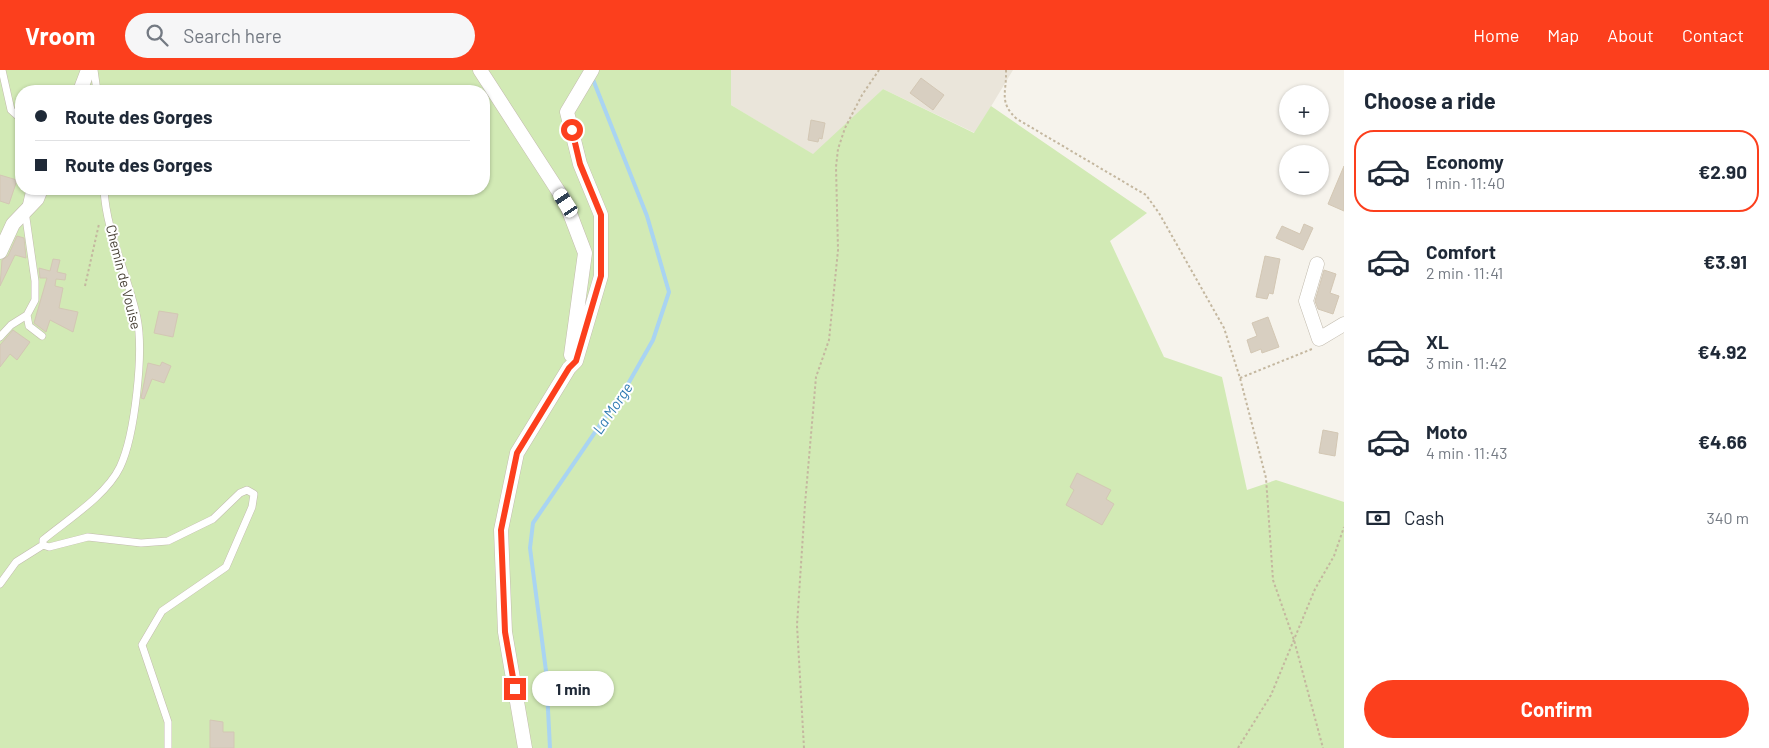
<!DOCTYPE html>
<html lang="en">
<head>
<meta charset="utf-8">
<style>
  body { margin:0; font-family:Barlow,sans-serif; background:#f6f6f7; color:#1f2937; height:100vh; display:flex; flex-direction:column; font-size:19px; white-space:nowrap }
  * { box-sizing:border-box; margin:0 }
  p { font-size:16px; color:#747a83 }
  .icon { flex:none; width:28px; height:28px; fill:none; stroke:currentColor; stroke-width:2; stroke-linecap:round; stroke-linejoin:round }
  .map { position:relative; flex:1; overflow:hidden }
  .sheet { display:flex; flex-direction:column; background:#fff; width:425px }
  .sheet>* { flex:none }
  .banner { position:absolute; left:15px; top:15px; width:475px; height:110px; border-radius:20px; box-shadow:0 1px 4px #0004; display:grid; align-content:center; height:110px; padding:0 20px; background:#fff }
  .tools { position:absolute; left:1279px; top:15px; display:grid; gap:10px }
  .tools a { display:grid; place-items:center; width:50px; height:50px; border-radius:50%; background:#fff; box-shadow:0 1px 4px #0004; font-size:25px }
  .end { position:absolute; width:22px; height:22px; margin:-11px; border:6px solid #fc3f1d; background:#fff; box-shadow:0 0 0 2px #fff }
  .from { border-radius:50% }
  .bubble { position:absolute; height:35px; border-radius:18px; background:#fff; box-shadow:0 1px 4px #0004; font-size:16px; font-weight:700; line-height:35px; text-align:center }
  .car { position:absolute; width:15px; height:30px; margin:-15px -8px; border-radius:6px; box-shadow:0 0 4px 1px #0007; background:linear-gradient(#fff 24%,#345 0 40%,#fff 0 76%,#345 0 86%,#fff 0) }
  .banner b { display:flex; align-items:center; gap:18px; height:48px; font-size:19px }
  .banner b+b { border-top:1px solid #e0e1e3 }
  .banner i { width:12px; height:12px; background:#1f2937 }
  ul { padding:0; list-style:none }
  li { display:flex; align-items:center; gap:15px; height:82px; margin:0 10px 8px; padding:0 10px; border:2px solid transparent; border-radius:20px }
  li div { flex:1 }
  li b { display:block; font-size:19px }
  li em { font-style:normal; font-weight:700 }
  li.on { border-color:#fc3f1d }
  li>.icon { width:45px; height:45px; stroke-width:1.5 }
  h2 { padding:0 20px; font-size:22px; line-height:60px }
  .pay { display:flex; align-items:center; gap:12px; height:55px; padding:0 20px; font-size:19px }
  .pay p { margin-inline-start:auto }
  .action { display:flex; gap:10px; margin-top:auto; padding:10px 20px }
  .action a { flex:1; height:58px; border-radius:30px; background:#fc3f1d; color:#fff; font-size:20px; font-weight:700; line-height:58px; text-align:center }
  header { display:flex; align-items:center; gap:30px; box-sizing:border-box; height:70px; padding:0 25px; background:#fc3f1d; color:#fff }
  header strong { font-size:24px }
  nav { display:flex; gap:28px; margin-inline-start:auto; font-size:18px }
  .search { width:350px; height:45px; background:#f6f6f7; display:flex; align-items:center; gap:12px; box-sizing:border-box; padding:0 18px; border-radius:28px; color:#747a83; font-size:19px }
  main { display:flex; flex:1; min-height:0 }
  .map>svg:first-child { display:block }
</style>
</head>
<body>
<header>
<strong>Vroom</strong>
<div class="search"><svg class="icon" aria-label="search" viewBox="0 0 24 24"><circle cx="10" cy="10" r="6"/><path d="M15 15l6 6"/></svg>Search here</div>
<nav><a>Home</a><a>Map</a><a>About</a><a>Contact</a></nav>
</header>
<main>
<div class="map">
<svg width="1344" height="678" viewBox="0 0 1344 678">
  <rect width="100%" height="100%" fill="#f6f3ec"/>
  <!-- residential -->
  <path fill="#eae5da" d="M731,0h282l-38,63 -92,-44 -69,66 -83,-50z"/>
  <!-- green -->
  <path fill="#d2eab5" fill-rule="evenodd" d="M0,0h731v35l82,49 70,-65 91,44 17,-27 156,107 -37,28 54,116 58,20 25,113 29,-10 68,22v246h-1344zM21,21h463v98h-463z"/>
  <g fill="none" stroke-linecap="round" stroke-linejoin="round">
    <!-- stream -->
    <path stroke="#a9d4f2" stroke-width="4" d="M550,678l-4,-77 -16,-123 3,-25 95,-139 25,-44 16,-48 -22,-76 -55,-139"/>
  </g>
  <!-- building -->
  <path fill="#d8cfc1" stroke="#d3c7b4" d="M921,8l23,17 -11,15 -23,-17z
    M811,50l14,3 -3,16 -3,-1 -1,4 -10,-2z
    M1344,96v45l-16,-7z
    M0,105l17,5 -8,24 -9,-3z
    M1304,154l9,4 -10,22 -27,-12 6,-12 18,8z
    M17,166l7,2 2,20 -11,-3 -15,31 2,-26 6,-4z
    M1265,186l15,3 -7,35 -4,-1 -2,6 -11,-2z
    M53,189l7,1 -3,12 9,2 -1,6 -9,-1 -1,7 8,2 -4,20 19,4 -5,20 -23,-12 -4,12 -12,-9 13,-45h-7l-1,-10 11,3z
    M1324,200l12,4 -6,19 9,3 -6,18 -15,-5 -3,-8z
    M159,241l19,3 -5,23 -19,-4z
    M1268,247l11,30 -17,6 -1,-4 -10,4 -4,-13 10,-4 -5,-13z
    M13,260l17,12 -13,18 -7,-6 -10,13v-22z
    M162,292l9,4 -7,17 -12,-4 -8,20 -3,-1 7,-35 12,3z
    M1323,360l15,3 -3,23 -16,-3z
    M1077,403l34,17 -5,9 8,5 -12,21 -36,-20 8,-15 -4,-3z
    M210,650l13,2v10h11v16h-24z"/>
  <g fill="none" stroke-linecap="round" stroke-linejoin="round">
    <defs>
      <path id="lane" d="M2,0l9,40 10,9
        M94,0l3,21
        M30,119l-5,22 10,70v19l-8,15 2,11 13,10
        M104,119c2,43 24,86 33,129 7,34 -2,117 -17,149 -14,29 -53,53 -77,73v5l6,2 39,-10 53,6 27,-2 45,-22 27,-26 7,-3 7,4 -2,13 -26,60 -64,44 -20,34 26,77v26
        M0,267l11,-12 16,-10
        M0,514l16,-22 27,-17"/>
      <path id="street" d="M480,0l86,133 19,50 -14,102
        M80,21l8,-21
        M0,182l13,-28 24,-25 4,-10
        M1317,194l-11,37 13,38 25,-15
        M525,678l-20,-116 -4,-102 16,-77 52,-85 7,-7 25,-85v-61l-21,-51 -13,-52 25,-42"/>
    </defs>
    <!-- lane casing -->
    <use href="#lane" stroke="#c2bbae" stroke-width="8"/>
    <!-- street casing -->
    <use href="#street" stroke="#c2bbae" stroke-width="15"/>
    <!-- path -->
    <path stroke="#c4b79f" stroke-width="2" stroke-dasharray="2.5 2.5" stroke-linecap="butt" d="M1006,0c1,22 -8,32 11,49l129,76 13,18 65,115 16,50 26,100 7,102 21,60 29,108
      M85,216l14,-62
      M1240,308l72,-29
      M804,678l-7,-123 8,-121 11,-127 13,-37 9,-90 -2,-83 2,-18 7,-21 17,-33 17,-25
      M1238,678l33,-53 44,-106 19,-33 10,-29"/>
    <!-- lane -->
    <use href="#lane" stroke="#fff" stroke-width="7"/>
    <!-- street -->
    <use href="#street" stroke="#fff" stroke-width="14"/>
  </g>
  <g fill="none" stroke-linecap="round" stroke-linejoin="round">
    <!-- route -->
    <path stroke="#fc3f1d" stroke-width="6" d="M515,619l-10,-57 -4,-102 16,-77 52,-85 7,-7 25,-85v-61l-21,-51 -8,-34"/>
  </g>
  <g text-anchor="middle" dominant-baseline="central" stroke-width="4" stroke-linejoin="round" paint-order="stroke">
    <!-- street labels -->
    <g font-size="14" fill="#4b4439" stroke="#fff">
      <text transform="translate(124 207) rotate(76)">Chemin de Vouise</text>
    </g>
    <!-- water labels -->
    <g font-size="15" font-style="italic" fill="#2e7ab2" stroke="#fff">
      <text transform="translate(612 338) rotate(-56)">La Morge</text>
    </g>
  </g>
</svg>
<div class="tools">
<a>+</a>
<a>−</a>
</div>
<i class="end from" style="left:572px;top:60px"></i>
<i class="end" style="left:515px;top:619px"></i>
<div class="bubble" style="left:532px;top:601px;width:82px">1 min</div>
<i class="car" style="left:566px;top:133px;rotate:327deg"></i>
<div class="banner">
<b><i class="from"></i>Route des Gorges</b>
<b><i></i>Route des Gorges</b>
</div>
</div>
<section class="sheet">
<h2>Choose a ride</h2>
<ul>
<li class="on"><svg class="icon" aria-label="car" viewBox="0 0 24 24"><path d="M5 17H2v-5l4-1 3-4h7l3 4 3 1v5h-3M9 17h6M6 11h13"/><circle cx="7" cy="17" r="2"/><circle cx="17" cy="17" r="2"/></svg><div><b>Economy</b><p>1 min · 11:40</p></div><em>€2.90</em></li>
<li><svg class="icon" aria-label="car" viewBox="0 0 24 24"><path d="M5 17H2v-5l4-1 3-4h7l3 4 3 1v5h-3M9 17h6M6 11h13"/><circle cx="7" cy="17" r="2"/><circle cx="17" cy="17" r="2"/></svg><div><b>Comfort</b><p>2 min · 11:41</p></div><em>€3.91</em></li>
<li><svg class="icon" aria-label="car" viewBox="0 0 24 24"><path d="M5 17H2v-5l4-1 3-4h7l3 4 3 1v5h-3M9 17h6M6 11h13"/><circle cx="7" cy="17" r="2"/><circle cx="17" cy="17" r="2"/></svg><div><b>XL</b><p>3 min · 11:42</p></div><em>€4.92</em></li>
<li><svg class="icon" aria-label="car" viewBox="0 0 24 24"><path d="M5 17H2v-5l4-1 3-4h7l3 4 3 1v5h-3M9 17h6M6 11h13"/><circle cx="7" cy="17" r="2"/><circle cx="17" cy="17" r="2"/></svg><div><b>Moto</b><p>4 min · 11:43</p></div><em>€4.66</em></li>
</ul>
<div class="pay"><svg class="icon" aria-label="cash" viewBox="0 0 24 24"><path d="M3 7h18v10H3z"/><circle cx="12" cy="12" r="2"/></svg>Cash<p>340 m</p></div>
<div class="action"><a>Confirm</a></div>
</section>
</main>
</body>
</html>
